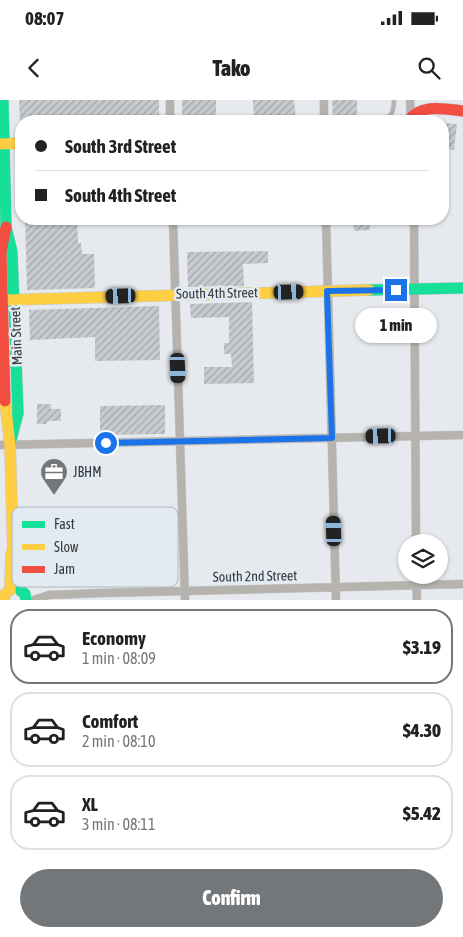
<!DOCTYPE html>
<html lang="en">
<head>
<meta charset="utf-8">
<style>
  body { margin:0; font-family:"Asap Condensed",sans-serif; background:#f6f6f6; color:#222; height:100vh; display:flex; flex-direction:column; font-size:19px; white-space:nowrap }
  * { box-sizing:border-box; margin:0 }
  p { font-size:16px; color:#767676 }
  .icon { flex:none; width:28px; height:28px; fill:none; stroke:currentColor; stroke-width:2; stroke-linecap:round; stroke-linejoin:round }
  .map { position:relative; height:500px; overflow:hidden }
  .drawer { display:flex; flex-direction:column; background:#fff; flex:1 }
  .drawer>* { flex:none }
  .hud { position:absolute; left:15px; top:15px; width:434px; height:110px; border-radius:20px; box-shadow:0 1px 4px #0004; display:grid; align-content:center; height:110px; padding:0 20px; background:#fff }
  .fabs { position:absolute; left:398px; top:434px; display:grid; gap:10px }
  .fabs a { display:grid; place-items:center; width:50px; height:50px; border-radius:50%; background:#fff; box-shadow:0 1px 4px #0004; font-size:25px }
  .end { position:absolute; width:22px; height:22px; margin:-11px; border:6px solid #1a73e8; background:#fff; box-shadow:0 0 0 2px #fff }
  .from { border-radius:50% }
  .bubble { position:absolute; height:35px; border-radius:18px; background:#fff; box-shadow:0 1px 4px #0004; font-size:16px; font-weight:800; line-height:35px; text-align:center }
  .car { position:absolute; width:15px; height:30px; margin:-15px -8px; border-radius:6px; box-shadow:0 0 4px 1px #0007; background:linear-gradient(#222 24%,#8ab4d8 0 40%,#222 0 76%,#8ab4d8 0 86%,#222 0) }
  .hud b { display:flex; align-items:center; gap:18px; height:48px; font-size:19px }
  .hud b+b { border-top:1px solid #e0e0e0 }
  .hud i { width:12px; height:12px; background:#222 }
  ul { padding:9px 0 0; list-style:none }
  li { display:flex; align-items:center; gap:15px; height:75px; margin:0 10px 8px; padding:0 10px; border:2px solid #e0e0e0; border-radius:20px }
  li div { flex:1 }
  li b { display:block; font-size:19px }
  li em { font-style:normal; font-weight:800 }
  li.selected { border-color:#74777a }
  li>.icon { width:45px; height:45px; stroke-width:1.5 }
  .action { display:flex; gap:10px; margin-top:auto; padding:10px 20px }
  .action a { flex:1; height:58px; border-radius:30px; background:#74777a; color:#fff; font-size:20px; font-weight:800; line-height:58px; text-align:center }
  .status { display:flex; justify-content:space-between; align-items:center; height:35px; padding:0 25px; background:#fff; direction:ltr }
  .status svg { height:14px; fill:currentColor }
  header { display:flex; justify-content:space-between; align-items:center; height:65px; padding:0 20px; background:#fff; font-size:22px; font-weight:800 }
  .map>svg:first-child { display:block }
</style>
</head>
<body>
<div class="status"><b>08:07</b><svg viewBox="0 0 49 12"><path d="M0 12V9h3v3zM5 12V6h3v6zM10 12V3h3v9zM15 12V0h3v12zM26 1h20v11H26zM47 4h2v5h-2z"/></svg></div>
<header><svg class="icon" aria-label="back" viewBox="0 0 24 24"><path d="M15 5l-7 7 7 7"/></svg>Tako<svg class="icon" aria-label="search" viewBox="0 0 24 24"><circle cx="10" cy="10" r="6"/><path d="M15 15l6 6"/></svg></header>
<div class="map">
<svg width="463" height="500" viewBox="0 0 463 500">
  <defs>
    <pattern id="building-hatch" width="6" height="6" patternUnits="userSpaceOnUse" patternTransform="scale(1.25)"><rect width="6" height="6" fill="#c7cbce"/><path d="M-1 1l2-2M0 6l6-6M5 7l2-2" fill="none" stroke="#a2a6a8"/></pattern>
  </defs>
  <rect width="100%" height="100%" fill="#e6eaee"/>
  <!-- building -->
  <path fill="url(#building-hatch)" d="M19,0h140v21h-139z
    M182,0h34v21h-34z
    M253,0h41l2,21h-42z
    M332,0h25v21h-24z
    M442,23l15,1 -3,26 -12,-2z
    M25,119h52l1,24h3l1,11h12l1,34 -68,2z
    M353,119h16l1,11 -16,1z
    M268,151v12l-25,1 1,22 -56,1 -1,-35z
    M252,202l2,81 -50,1v-17h28l-1,-13h-7v-11h5v-26l-38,1 -1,-14z
    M159,206l1,54 -65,1v-24l-65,3 -1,-30z
    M37,304h14v5h10v12h-14v3h-10z
    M165,305v29l-65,1v-29z"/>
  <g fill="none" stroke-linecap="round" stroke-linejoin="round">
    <defs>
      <path id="lane" d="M372,19c16,0 22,-1 22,-19"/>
      <path id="street" d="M170,0v21
        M324,0v21
        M410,0l1,19
        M173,119l12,381
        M326,119l10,381
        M414,119l2,323
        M0,345l463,-10
        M416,475l1,25
        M34,500l15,-5 53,-2 361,-9"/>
      <path id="fast" d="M3,0l3,127 6,25 6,161 -7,27
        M369,190l94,-2
        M18,466l3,25 4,3 1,6"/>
      <path id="slow" d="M0,44l21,-1
        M5,200l364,-10
        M4,500l1,-6 5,-4 1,-35 2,-6 -3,-104 -5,-44"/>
      <path id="jam" d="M408,21c13,-18 36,-12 55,-10
        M5,301l-4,-149 5,-25"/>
    </defs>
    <!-- lane casing -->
    <use href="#lane" stroke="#c4c7ca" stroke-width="5"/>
    <!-- street casing -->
    <use href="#street" stroke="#c4c7ca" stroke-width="9"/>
    <!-- fast casing -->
    <use href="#fast" stroke="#c4c7ca" stroke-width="12"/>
    <!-- slow casing -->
    <use href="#slow" stroke="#c4c7ca" stroke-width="12"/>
    <!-- jam casing -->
    <use href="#jam" stroke="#c4c7ca" stroke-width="12"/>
    <!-- lane -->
    <use href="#lane" stroke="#b6b3af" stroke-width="4"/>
    <!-- street -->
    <use href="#street" stroke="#b6b3af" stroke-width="8"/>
    <!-- fast -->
    <use href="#fast" stroke="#16e098" stroke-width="11"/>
    <!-- slow -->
    <use href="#slow" stroke="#ffcf43" stroke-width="11"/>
    <!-- jam -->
    <use href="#jam" stroke="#f24e42" stroke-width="11"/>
  </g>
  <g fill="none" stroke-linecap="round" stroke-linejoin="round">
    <!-- route -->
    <path stroke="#1a73e8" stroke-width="6" d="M106,343l226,-5 -5,-147 69,-1"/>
  </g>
  <!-- icons -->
  <defs>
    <symbol id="office-pin" viewBox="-11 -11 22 30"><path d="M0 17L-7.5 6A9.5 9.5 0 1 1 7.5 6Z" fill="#74777a" stroke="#e2ebf1"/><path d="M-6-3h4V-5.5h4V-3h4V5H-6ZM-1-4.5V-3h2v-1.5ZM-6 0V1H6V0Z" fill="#fff"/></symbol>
  </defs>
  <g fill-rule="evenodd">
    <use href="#office-pin" x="38" y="356" width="32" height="43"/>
  </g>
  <g text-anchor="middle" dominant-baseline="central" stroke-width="5" stroke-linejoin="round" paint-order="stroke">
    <!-- street labels -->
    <g font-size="14" fill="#36393c" stroke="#e2ebf1">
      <text transform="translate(217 193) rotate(-1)">South 4th Street</text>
      <text transform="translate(16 236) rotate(-92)">Main Street</text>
      <text transform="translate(255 476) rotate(-1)">South 2nd Street</text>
    </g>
    <!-- poi labels -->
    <g font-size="14" fill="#36393c" stroke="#e2ebf1" text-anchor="start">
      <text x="73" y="372">JBHM</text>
    </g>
  </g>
  <!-- legend -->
  <rect x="12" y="407" width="166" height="80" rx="8" fill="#e2ebf1" stroke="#aeb6bb" stroke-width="1"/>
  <rect x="22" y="421" width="23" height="7" fill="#16e098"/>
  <rect x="22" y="444" width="23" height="6" fill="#ffcf43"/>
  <rect x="22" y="466" width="23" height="7" fill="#f24e42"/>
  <g font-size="14" fill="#36393c">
    <text x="54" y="429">Fast</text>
    <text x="54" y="452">Slow</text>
    <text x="54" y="474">Jam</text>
  </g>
</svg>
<div class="fabs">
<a><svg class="icon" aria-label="layers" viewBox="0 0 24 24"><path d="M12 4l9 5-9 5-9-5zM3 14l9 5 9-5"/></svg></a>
</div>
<i class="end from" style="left:106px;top:343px"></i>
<i class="end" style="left:396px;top:190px"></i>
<div class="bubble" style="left:355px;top:208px;width:82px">1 min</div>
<i class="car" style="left:289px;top:192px;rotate:88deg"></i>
<i class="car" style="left:121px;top:196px;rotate:268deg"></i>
<i class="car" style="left:178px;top:268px;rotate:178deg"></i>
<i class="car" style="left:381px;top:336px;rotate:268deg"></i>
<i class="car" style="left:334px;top:431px;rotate:358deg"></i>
<div class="hud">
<b><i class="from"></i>South 3rd Street</b>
<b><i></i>South 4th Street</b>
</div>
</div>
<section class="drawer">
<ul>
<li class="selected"><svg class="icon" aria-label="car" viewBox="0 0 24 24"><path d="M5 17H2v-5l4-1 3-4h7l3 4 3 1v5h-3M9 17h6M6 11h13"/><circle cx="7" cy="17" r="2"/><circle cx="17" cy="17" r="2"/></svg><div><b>Economy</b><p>1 min · 08:09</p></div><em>$3.19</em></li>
<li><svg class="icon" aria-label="car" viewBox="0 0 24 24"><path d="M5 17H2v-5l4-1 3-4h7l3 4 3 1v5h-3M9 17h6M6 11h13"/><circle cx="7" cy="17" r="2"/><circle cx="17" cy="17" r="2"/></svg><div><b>Comfort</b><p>2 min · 08:10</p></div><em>$4.30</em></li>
<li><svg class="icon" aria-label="car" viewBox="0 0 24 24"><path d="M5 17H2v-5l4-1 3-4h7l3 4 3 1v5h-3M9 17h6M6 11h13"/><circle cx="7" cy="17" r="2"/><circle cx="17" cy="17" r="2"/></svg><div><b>XL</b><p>3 min · 08:11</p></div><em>$5.42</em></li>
</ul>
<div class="action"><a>Confirm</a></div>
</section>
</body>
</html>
